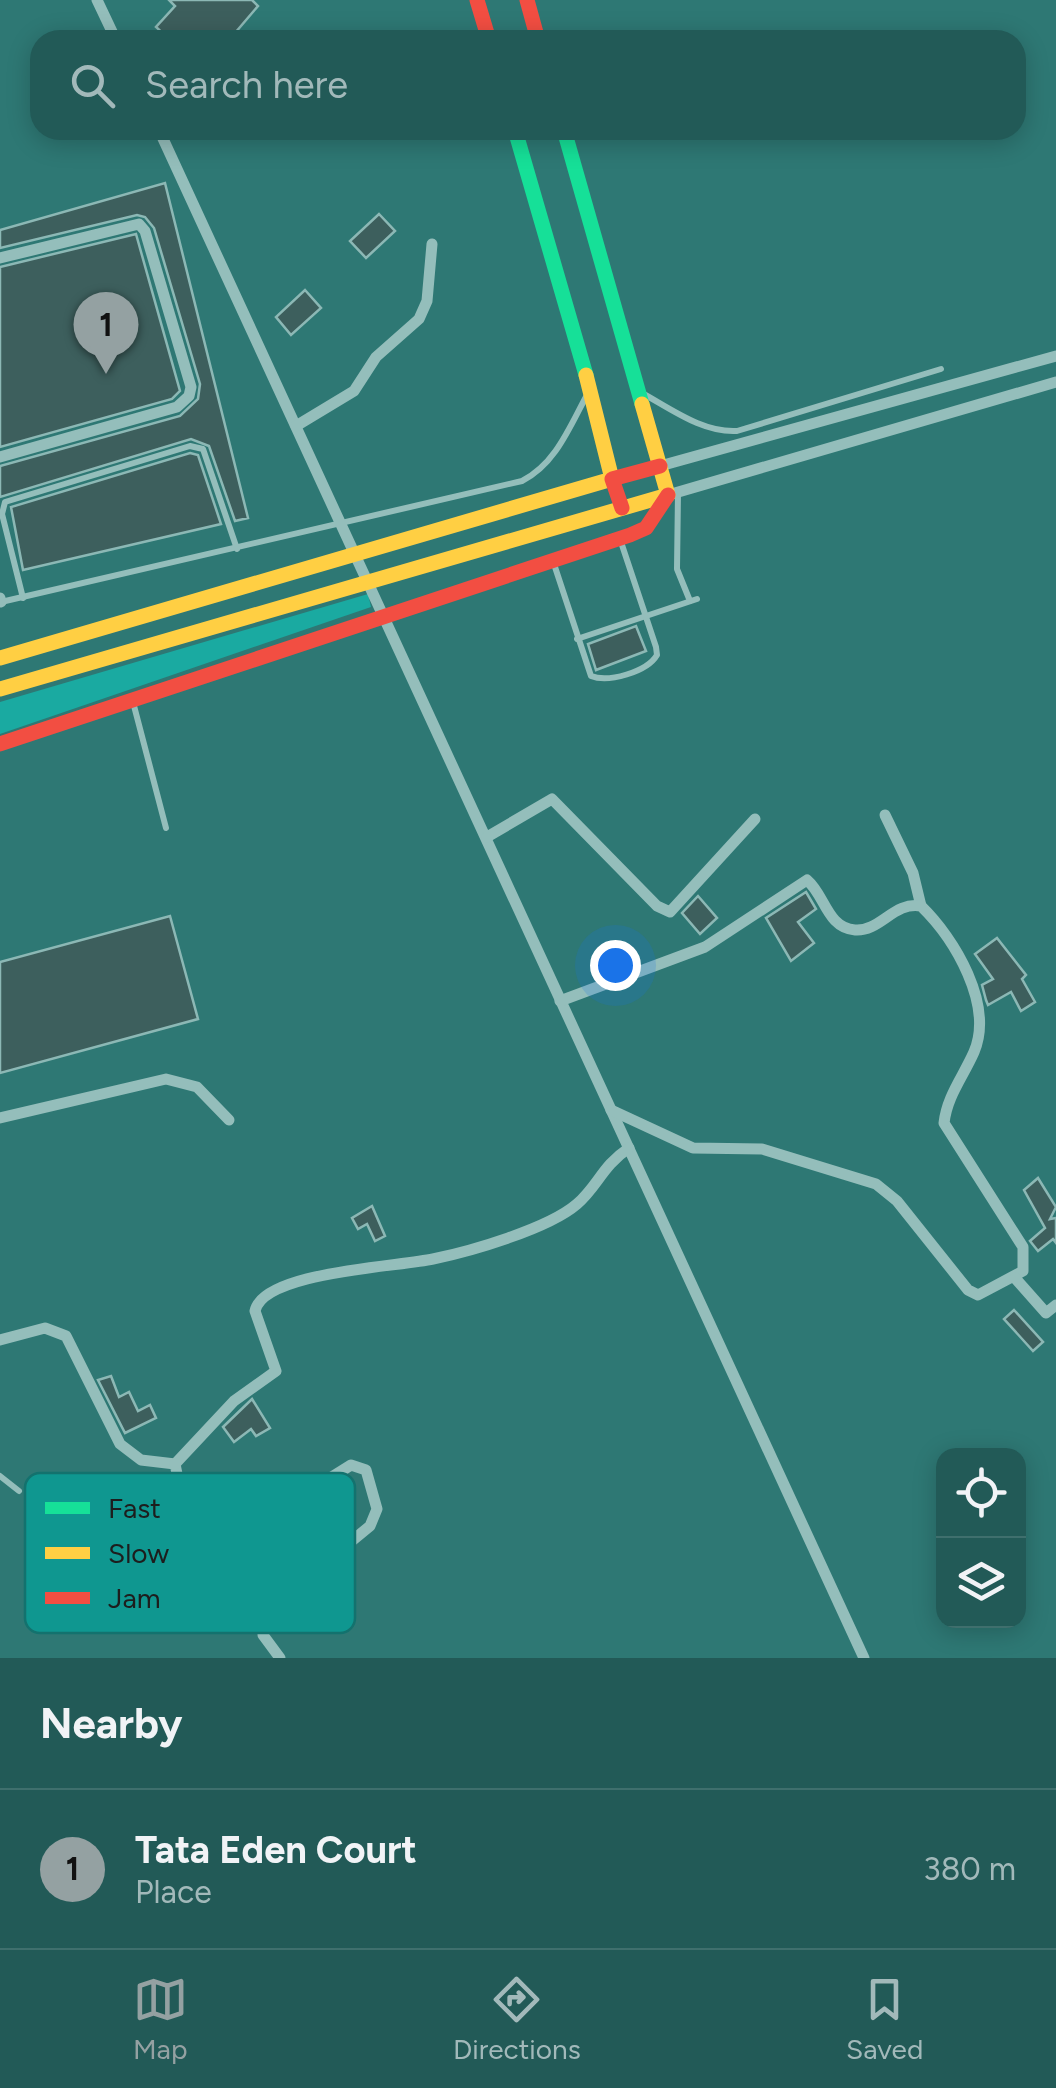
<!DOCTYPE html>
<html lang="en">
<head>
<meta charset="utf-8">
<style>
	body { margin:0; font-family:Figtree,sans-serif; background:#2e6361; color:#f1f3f6 }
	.controls { position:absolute; right:30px; bottom:30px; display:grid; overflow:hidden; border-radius:20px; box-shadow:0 5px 25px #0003 }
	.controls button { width:90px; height:90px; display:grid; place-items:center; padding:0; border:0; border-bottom:2px solid #3f6f6d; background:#225a57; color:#f1f3f6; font:50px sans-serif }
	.you { position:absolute; left:615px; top:965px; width:35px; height:35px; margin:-25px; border:8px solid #fff; border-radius:50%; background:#1a73e8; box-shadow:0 0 0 15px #1a73e833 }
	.badge { display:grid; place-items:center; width:65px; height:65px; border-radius:50%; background:#94a1a2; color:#111; font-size:32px; font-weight:700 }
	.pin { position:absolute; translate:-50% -82px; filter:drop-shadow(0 2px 5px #0008) }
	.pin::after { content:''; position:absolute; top:52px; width:35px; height:30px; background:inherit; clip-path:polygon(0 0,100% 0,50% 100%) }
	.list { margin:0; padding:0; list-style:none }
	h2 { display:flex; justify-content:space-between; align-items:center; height:130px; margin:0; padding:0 40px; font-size:42px }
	h2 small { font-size:32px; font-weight:400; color:#a2b9ba }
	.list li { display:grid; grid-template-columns:65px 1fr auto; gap:30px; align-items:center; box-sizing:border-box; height:160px; padding:0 40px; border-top:2px solid #3f6f6d }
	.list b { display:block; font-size:38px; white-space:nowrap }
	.list p { margin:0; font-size:32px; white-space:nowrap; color:#a2b9ba }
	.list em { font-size:32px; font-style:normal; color:#a2b9ba }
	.icon { flex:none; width:55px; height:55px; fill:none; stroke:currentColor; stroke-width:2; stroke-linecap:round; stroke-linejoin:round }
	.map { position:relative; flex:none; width:1056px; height:1658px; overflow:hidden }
	.search { position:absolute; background:#225a57; box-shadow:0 5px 25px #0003; left:30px; right:30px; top:30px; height:110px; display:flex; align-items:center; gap:25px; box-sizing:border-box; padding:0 35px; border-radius:30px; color:#a2b9ba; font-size:38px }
	.sheet { height:290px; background:#225a57 }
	nav { display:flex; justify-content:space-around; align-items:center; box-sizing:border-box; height:140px; border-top:2px solid #3f6f6d; background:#225a57; font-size:28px; color:#a2b9ba }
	nav a { display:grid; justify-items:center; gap:5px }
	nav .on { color:#94a1a2 }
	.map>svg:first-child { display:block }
</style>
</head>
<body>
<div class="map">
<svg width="1056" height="1658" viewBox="0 0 1056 1658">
	<rect width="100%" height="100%" fill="#2e7874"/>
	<path fill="#1aaaa1" d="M368,594L371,607L0,734V702Z"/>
	<g fill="#3d5f5d" stroke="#8cb8b5" stroke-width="2.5">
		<path d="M169,0H252L258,6L229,40H170L156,27L175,6Z"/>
		<path d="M165,183L248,518L235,521L209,446L191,439L0,497V466L180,416L198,399L200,384L154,228L145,217L137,215L0,248V230Z"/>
		<path d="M379,214L395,231L366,258L350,241Z"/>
		<path d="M136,234L180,391L172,399L0,447V267Z"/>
		<path d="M305,290L321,308L291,335L276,317Z"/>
		<path d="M190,453L198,455L221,524L23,570L11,507Z"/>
		<path d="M636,626L646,651L596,670L588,644Z"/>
		<path d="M806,892L816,909L798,922L814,943L791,961L766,918Z"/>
		<path d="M698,896L717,918L700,934L682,913Z"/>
		<path d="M170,916L198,1019L0,1073V962Z"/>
		<path d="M997,938L1026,975L1022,979L1035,1002L1021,1011L1011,992L988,1005L986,1000L982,985L993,979L975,954Z"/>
		<path d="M1038,1178L1056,1207L1050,1219L1056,1218V1243L1053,1239L1038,1251L1030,1241L1045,1228L1024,1190Z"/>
		<path d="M372,1206L385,1236L375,1241L367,1224L358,1229L352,1218Z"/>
		<path d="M1014,1310L1043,1342L1033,1351L1004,1319Z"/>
		<path d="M111,1376L119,1397L129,1392L138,1411L150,1405L156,1418L125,1433L98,1380Z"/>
		<path d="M252,1399L270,1428L256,1436L251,1429L234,1442L223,1427Z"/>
	</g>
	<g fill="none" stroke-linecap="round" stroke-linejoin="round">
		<g stroke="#94bebb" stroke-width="6">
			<path d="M640,392C670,408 702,433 737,431L941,369"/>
			<path d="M678,493L677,569L690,601"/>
			<path d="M553,561L591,676C608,683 647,672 657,655L656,647L620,539"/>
			<path d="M23,598L2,514L5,502L190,446L203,449L237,549"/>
			<path d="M1,602L522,481C556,464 570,426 588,393"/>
			<path d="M577,639L697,599"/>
			<path d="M133,702L166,828"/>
			<path d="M0,1476L19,1491"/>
		</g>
		<g stroke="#94bebb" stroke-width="11">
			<path d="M97,0L116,40"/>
			<path d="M159,130L864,1658"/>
			<path d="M0,258L139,224L145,231L191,387L189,396L177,407L0,457"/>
			<path d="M296,426L354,391L376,357L419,319L427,301L432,244"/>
			<path d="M660,466L1056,356"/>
			<path d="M668,495L1056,382"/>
			<path d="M0,598L1,602"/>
			<path d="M885,815L913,873L921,906"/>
			<path d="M487,837L552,799L657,906L670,912L755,819"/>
			<path d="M560,1001L705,947L807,880C825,895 827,928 855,930C880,932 894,901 921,906C955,939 994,1005 974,1052C963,1077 947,1096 944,1123L1023,1247V1271L978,1295L968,1290L897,1201L876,1184L762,1149L693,1148L611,1110"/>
			<path d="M0,1118L166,1079L197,1087L229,1120"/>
			<path d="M1015,1278L1046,1313L1056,1305"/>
			<path d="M0,1340L45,1328L66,1336L120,1444L141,1460L175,1464L184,1508C228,1513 234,1464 284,1503L292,1502L351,1465L366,1470L377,1509L370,1526L263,1614V1635L280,1658"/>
			<path d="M175,1464L234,1401L276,1371L255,1311C263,1272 395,1267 433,1259C471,1251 548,1229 577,1204C598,1186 602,1166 629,1148"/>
		</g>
		<g stroke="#16e098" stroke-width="15">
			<path d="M515,130L586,375"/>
			<path d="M564,130L642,404"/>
		</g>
		<g stroke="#ffcf43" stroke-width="15">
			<path d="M0,658L612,479L586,375"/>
			<path d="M0,689L668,495L642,404"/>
		</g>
		<g stroke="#f24e42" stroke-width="15">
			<path d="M477,0L489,40"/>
			<path d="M527,0L538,40"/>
			<path d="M622,508L612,479L660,466"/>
			<path d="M0,744L630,535L646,528L668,495"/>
		</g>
	</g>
	<rect x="25" y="1473" width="330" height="160" rx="15" fill="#0f9790" stroke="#13726e" stroke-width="2.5"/>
	<rect x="45" y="1502" width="45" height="12" fill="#16e098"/>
	<rect x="45" y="1547" width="45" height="12" fill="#ffcf43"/>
	<rect x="45" y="1592" width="45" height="12" fill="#f24e42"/>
	<g font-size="28" fill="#1d1d1d">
		<text x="108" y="1518">Fast</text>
		<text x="108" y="1563">Slow</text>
		<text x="108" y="1608">Jam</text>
	</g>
</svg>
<div class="controls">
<button><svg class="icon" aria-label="locate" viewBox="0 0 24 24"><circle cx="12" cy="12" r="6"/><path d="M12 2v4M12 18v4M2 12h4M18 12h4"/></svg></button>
<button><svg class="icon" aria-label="layers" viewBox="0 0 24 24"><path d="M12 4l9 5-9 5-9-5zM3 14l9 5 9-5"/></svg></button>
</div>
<div class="you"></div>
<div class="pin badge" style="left:106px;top:374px">1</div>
<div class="search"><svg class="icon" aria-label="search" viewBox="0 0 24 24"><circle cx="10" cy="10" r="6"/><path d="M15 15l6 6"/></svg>Search here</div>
</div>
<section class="sheet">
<h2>Nearby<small></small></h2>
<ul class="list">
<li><span class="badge">1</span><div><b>Tata Eden Court</b><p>Place</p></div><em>380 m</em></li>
</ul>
</section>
<nav>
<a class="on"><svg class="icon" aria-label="map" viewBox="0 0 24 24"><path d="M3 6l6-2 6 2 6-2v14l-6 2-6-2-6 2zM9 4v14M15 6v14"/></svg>Map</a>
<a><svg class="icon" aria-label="directions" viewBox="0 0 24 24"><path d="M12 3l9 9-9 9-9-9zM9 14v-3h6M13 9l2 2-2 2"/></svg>Directions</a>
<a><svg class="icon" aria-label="saved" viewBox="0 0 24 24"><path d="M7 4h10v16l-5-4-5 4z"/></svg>Saved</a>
</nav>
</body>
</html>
